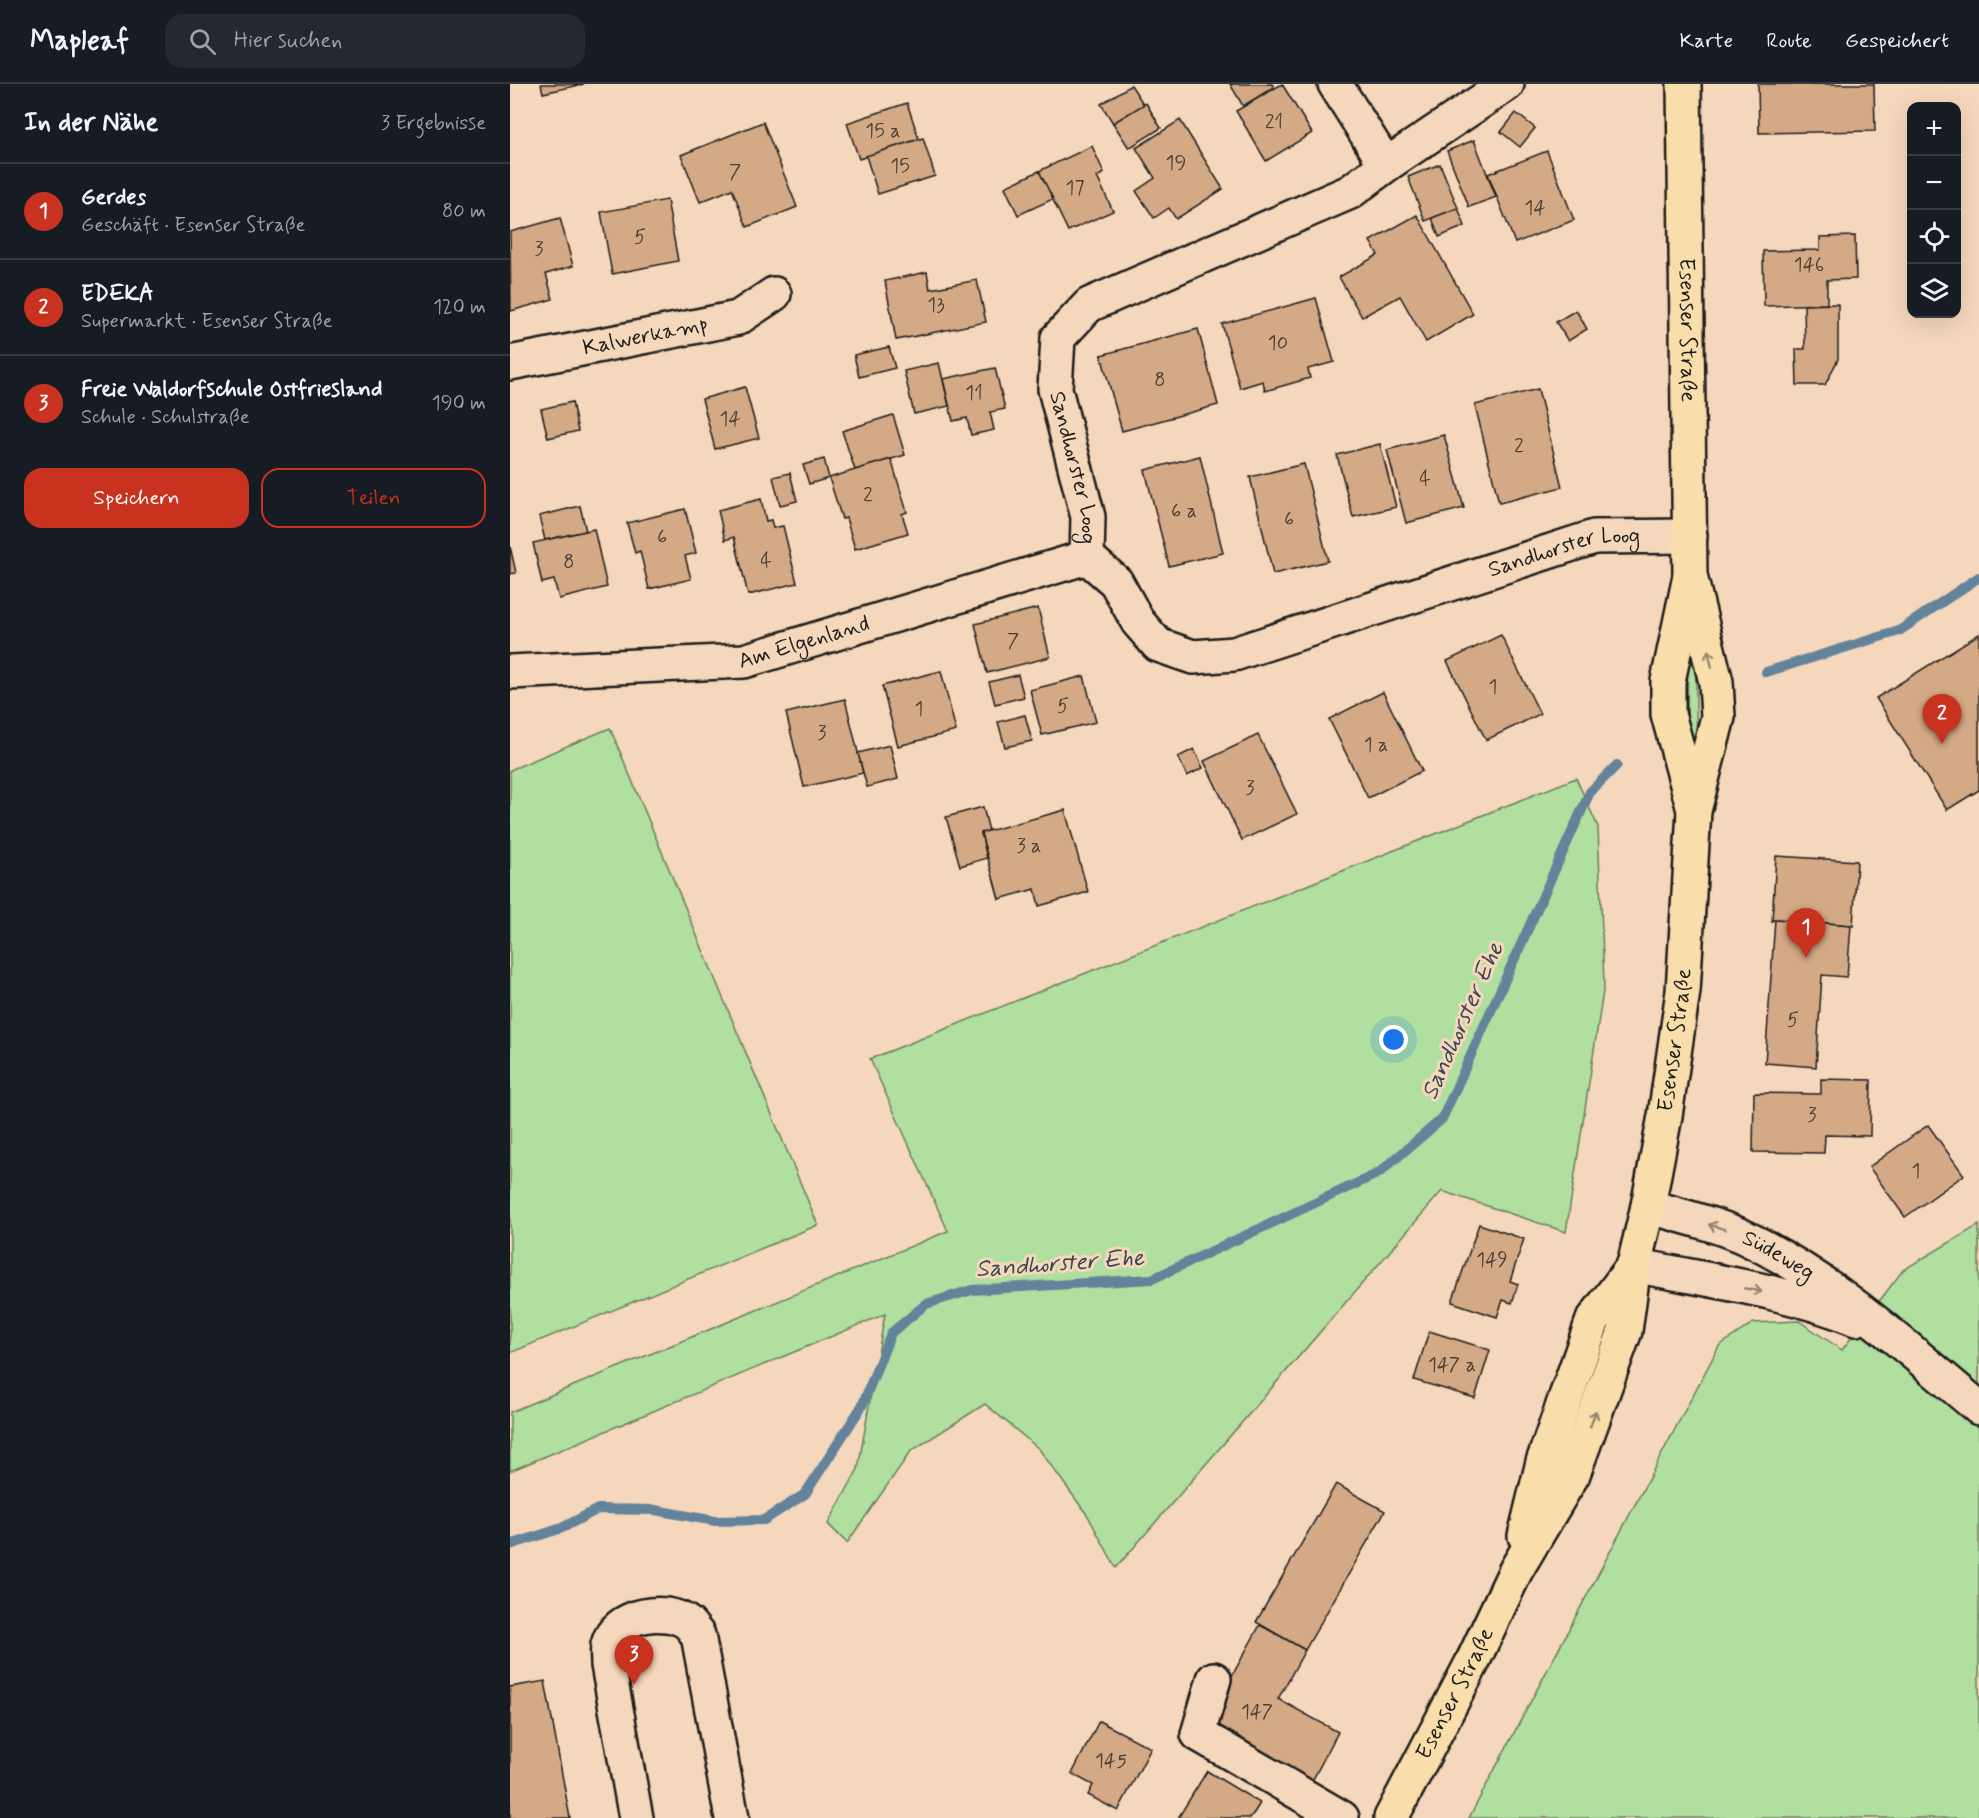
<!DOCTYPE html>
<html lang="de">
<head>
<meta charset="utf-8">
<style>
	body { margin:0; font-family:Mynerve,sans-serif; background:#242831; color:#f1f3f6 }
	.controls { position:absolute; right:18px; top:18px; display:grid; overflow:hidden; border-radius:12px; box-shadow:0 6px 24px #0002 }
	.controls button { width:54px; height:54px; display:grid; place-items:center; padding:0; border:0; border-bottom:2px solid #363941; background:#171b24; color:#f1f3f6; font:30px sans-serif }
	.you { position:absolute; left:884px; top:956px; width:21px; height:21px; margin:-15px; border:4px solid #fff; border-radius:50%; background:#1a73e8; box-shadow:0 0 0 9px #1a73e833 }
	.badge { display:grid; place-items:center; width:39px; height:39px; border-radius:50%; background:#c8321e; color:#fff; font-size:20px; font-weight:700 }
	.pin { position:absolute; translate:-50% -50px; filter:drop-shadow(0 2px 3px #0008) }
	.pin::after { content:''; position:absolute; top:32px; width:21px; height:18px; background:inherit; clip-path:polygon(0 0,100% 0,50% 100%) }
	.list { margin:0; padding:0; list-style:none }
	h2 { display:flex; justify-content:space-between; align-items:center; height:78px; margin:0; padding:0 24px; font-size:26px }
	h2 small { font-size:20px; font-weight:400; color:#9ea1a6 }
	.list li { display:grid; grid-template-columns:39px 1fr auto; gap:18px; align-items:center; box-sizing:border-box; height:96px; padding:0 24px; border-top:2px solid #363941 }
	.list b { display:block; font-size:22px; white-space:nowrap }
	.list p { margin:0; font-size:20px; white-space:nowrap; color:#9ea1a6 }
	.list em { font-size:20px; font-style:normal; color:#9ea1a6 }
	.actions { display:flex; gap:12px; padding:18px 24px }
	.actions a { flex:1; padding:14px 0; border:2px solid #c8321e; border-radius:18px; text-align:center; font-size:21px; color:#c8321e }
	.actions .main { background:#c8321e; color:#fff }
	.icon { flex:none; width:33px; height:33px; fill:none; stroke:currentColor; stroke-width:2; stroke-linecap:round; stroke-linejoin:round }
	.map { position:relative; flex:none; width:1469px; height:1734px; overflow:hidden }
	header { display:flex; align-items:center; gap:36px; box-sizing:border-box; height:84px; padding:0 30px; background:#171b24; border-bottom:2px solid #363941 }
	header strong { font-size:28px }
	nav { display:flex; gap:33px; margin-inline-start:auto; font-size:21px }
	.search { width:420px; height:54px; background:#242831; display:flex; align-items:center; gap:15px; box-sizing:border-box; padding:0 21px; border-radius:18px; color:#9ea1a6; font-size:22px }
	main { display:flex }
	aside { flex:1; background:#171b24 }
	.map>svg:first-child { display:block }
</style>
</head>
<body>
<header>
<strong>Mapleaf</strong>
<div class="search"><svg class="icon" aria-label="search" viewBox="0 0 24 24"><circle cx="10" cy="10" r="6"/><path d="M15 15l6 6"/></svg>Hier suchen</div>
<nav><a>Karte</a><a>Route</a><a>Gespeichert</a></nav>
</header>
<main>
<aside>
<h2>In der Nähe<small>3 Ergebnisse</small></h2>
<ul class="list">
<li><span class="badge">1</span><div><b>Gerdes</b><p>Geschäft · Esenser Straße</p></div><em>80 m</em></li>
<li><span class="badge">2</span><div><b>EDEKA</b><p>Supermarkt · Esenser Straße</p></div><em>120 m</em></li>
<li><span class="badge">3</span><div><b>Freie Waldorfschule Ostfriesland</b><p>Schule · Schulstraße</p></div><em>190 m</em></li>
</ul>
<div class="actions"><a class="main">Speichern</a><a>Teilen</a></div>
</aside>
<div class="map">
<svg width="1469" height="1734" viewBox="0 0 1469 1734">
	<rect width="100%" height="100%" fill="#f5d7bb"/>
	<filter id="ink" filterUnits="userSpaceOnUse"><feTurbulence type="fractalNoise" baseFrequency=".0167" numOctaves="2"/><feDisplacementMap in="SourceGraphic" scale="12" xChannelSelector="R" yChannelSelector="G"/><feConvolveMatrix kernelMatrix="1 2 1 2 8 2 1 2 1" color-interpolation-filters="sRGB"/></filter>
	<g filter="url(#ink)">
		<g fill="#b0df9f" stroke="#667e5e" stroke-width="1.5">
			<path d="M1178,539L1185,542L1187,689L1177,661Z"/>
			<path d="M100,644L308,1141L0,1269V686Z"/>
			<path d="M1066,694L1088,743L1094,901L1056,1148L932,1107L606,1484L578,1432L529,1365L475,1320L401,1367L337,1459L318,1440L348,1385L375,1230L0,1387V1328L438,1147L360,975Z"/>
			<path d="M1469,1141V1734H959L1209,1262L1243,1239L1289,1237L1332,1266L1393,1186Z"/>
		</g>
		<g fill="none" stroke-linecap="round" stroke-linejoin="round">
			<g stroke="#63839b" stroke-width="10">
				<path d="M1256,588L1389,547L1469,493"/>
				<path d="M0,1461L52,1444L88,1425L145,1426L205,1437L254,1436L295,1410L352,1322L381,1249L416,1220L462,1206L642,1195L869,1089L932,1035L1080,708L1107,681"/>
			</g>
		</g>
		<g fill="#d4a985" stroke="#1c1c1c" stroke-width="1.5">
			<path d="M31,0H74L33,9Z"/>
			<path d="M720,0H762L764,3L733,22Z"/>
			<path d="M772,0L802,49L756,77L726,27Z"/>
			<path d="M1248,0H1364L1365,47L1249,49Z"/>
			<path d="M621,1L634,21L603,39L591,20Z"/>
			<path d="M397,19L409,55L349,75L337,39Z"/>
			<path d="M636,19L651,44L619,64L603,39Z"/>
			<path d="M1006,29L1025,44L1010,63L991,48Z"/>
			<path d="M670,36L713,105L666,135L659,124L644,134L626,107L645,94L626,64Z"/>
			<path d="M253,38L287,123L237,143L222,105L190,118L171,71Z"/>
			<path d="M413,54L425,92L368,110L356,72Z"/>
			<path d="M964,56L986,113L959,123L937,67Z"/>
			<path d="M582,62L594,89L587,93L603,127L558,147L529,87Z"/>
			<path d="M1037,67L1064,136L1005,159L978,90Z"/>
			<path d="M930,80L948,124L915,137L898,93Z"/>
			<path d="M529,87L543,115L508,131L495,103Z"/>
			<path d="M157,116L168,177L102,190L91,128Z"/>
			<path d="M948,124L955,142L929,153L922,134Z"/>
			<path d="M907,131L963,230L916,258L890,212L852,233L829,193L868,171L860,157Z"/>
			<path d="M50,134L63,182L36,190L43,215L1,227L0,148Z"/>
			<path d="M1345,152L1346,195L1317,196V220L1254,222L1253,167L1310,166V153Z"/>
			<path d="M417,188L420,205L467,196L476,238L386,256L375,197Z"/>
			<path d="M806,214L824,278L798,285L800,294L755,307L753,297L730,304L712,240Z"/>
			<path d="M1328,220V275L1315,301H1287L1286,265H1295L1294,221Z"/>
			<path d="M1066,226L1077,245L1058,257L1046,238Z"/>
			<path d="M688,245L708,321L612,347L591,271Z"/>
			<path d="M379,263L385,284L349,293L344,271Z"/>
			<path d="M429,279L439,322L404,330L394,287Z"/>
			<path d="M485,284L495,325L480,328L484,346L461,351L457,334L443,337L433,295Z"/>
			<path d="M235,303L249,354L205,365L192,315Z"/>
			<path d="M1028,305L1052,403L989,419L965,321Z"/>
			<path d="M62,318L68,347L38,354L31,325Z"/>
			<path d="M383,331L395,371L345,386L332,347Z"/>
			<path d="M934,351L954,424L896,439L877,366Z"/>
			<path d="M870,360L886,423L843,433L827,371Z"/>
			<path d="M690,372L713,469L659,482L635,386Z"/>
			<path d="M314,375L319,394L299,400L293,381Z"/>
			<path d="M381,375L397,428L392,430L398,449L345,465L336,434L332,435L319,394Z"/>
			<path d="M794,380L818,477L763,490L740,393Z"/>
			<path d="M280,389L287,417L270,421L263,393Z"/>
			<path d="M251,415L256,437L261,436L263,444L273,442L287,499L238,511L224,453L215,456L208,426Z"/>
			<path d="M70,422L76,447L35,456L29,432Z"/>
			<path d="M175,425L186,469L175,472L181,495L139,505L130,467L125,469L117,439Z"/>
			<path d="M84,445L97,503L49,515L44,496L32,499L23,459Z"/>
			<path d="M0,462L6,489L0,490Z"/>
			<path d="M528,524L540,573L477,589L465,540Z"/>
			<path d="M1469,550V706L1437,726L1366,614Z"/>
			<path d="M991,551L1030,630L976,656L937,577Z"/>
			<path d="M431,587L446,647L388,662L372,602Z"/>
			<path d="M508,591L514,613L485,620L479,598Z"/>
			<path d="M574,592L586,638L532,651L520,606Z"/>
			<path d="M873,608L912,687L858,714L819,635Z"/>
			<path d="M335,615L353,689L294,703L276,629Z"/>
			<path d="M515,631L522,657L495,663L488,638Z"/>
			<path d="M748,651L787,730L732,756L694,677Z"/>
			<path d="M380,661L388,695L357,703L348,669Z"/>
			<path d="M684,665L693,684L677,692L668,673Z"/>
			<path d="M473,723L479,747L471,749L477,774L450,782L436,733Z"/>
			<path d="M555,726L578,808L529,822L525,805L489,815L471,749Z"/>
			<path d="M1266,772L1347,777L1343,842L1341,841L1265,835L1262,837Z"/>
			<path d="M1265,835L1341,841L1337,893L1312,891L1306,983L1255,979Z"/>
			<path d="M1311,995L1361,996L1360,1052L1315,1051L1314,1069L1243,1068L1244,1009L1311,1010Z"/>
			<path d="M1418,1041L1454,1091L1395,1133L1359,1083Z"/>
			<path d="M969,1140L1014,1155L1000,1197L1008,1200L1002,1219L993,1216L987,1233L942,1218Z"/>
			<path d="M919,1247L980,1266L965,1314L904,1296Z"/>
			<path d="M826,1400L875,1427L795,1566L746,1538Z"/>
			<path d="M750,1541L795,1566L768,1615L828,1648L801,1699L695,1641Z"/>
			<path d="M35,1597L60,1734H0V1603Z"/>
			<path d="M589,1637L641,1664L608,1727L578,1711L583,1701L562,1690Z"/>
			<path d="M697,1687L750,1719L741,1734H668Z"/>
		</g>
		<g fill="none" stroke-linecap="round" stroke-linejoin="round">
			<g stroke="#1c1c1c" stroke-width="38">
				<g id="minor">
					<path d="M825,0L876,81L997,0"/>
					<path id="s1" d="M876,81L840,108L579,221L548,254L545,305L578,433L577,473L606,498L628,538L648,561L683,573L724,570L1084,453L1180,452"/>
					<path id="s2" d="M0,279L228,234L264,210"/>
					<path id="s3" d="M0,588L234,577L577,473"/>
					<path id="s4" d="M1138,1122C1170,1132 1204,1139 1234,1153C1322,1195 1395,1262 1469,1324"/>
					<path d="M1124,1181C1196,1196 1279,1207 1346,1235"/>
					<path d="M704,1595L688,1650L832,1734"/>
					<path d="M126,1734L98,1581C98,1575 97,1567 98,1561C105,1530 157,1522 179,1540C182,1543 185,1548 188,1551L222,1734"/>
				</g>
			</g>
			<g stroke="#1c1c1c" stroke-width="38">
				<g id="major">
					<path id="s5" d="M1174,0L1180,492L1158,597V630L1184,726"/>
					<path d="M1015,1452L1033,1378L1083,1236L1121,1185"/>
					<path id="s6" d="M881,1734L961,1581L1006,1486L1063,1390L1115,1247L1124,1181L1138,1122L1155,1032L1173,907L1184,727L1208,633L1206,598L1180,492"/>
				</g>
			</g>
			<use href="#minor" stroke="#f5d7bb" stroke-width="33"/>
			<use href="#major" stroke="#f9deab" stroke-width="33"/>
		</g>
		<defs><path id="oneway-shaft" d="M-6 0H5M1.5-3L5.5 0L1.5 3" fill="none" stroke-width="1.6" stroke-linecap="round" stroke-linejoin="round" transform="scale(1.5)"/></defs>
		<g stroke="#96876b">
			<use href="#oneway-shaft" transform="translate(1200 575) rotate(-103)"/>
			<use href="#oneway-shaft" transform="translate(1083 1335) rotate(-70)"/>
		</g>
		<g stroke="#938373">
			<use href="#oneway-shaft" transform="translate(1207 1143) rotate(-163)"/>
			<use href="#oneway-shaft" transform="translate(1243 1206) rotate(11)"/>
		</g>
	</g>
	<g text-anchor="middle" dominant-baseline="central" stroke-width="6" stroke-linejoin="round" paint-order="stroke">
		<g font-size="20" fill="#4a3f36">
			<text x="764" y="38">21</text>
			<text x="373" y="47">15 a</text>
			<text x="666" y="79">19</text>
			<text x="390" y="82">15</text>
			<text x="225" y="88">7</text>
			<text x="565" y="104">17</text>
			<text x="1025" y="124">14</text>
			<text x="130" y="153">5</text>
			<text x="29" y="165">3</text>
			<text x="1299" y="181">146</text>
			<text x="426" y="221">13</text>
			<text x="768" y="259">10</text>
			<text x="650" y="296">8</text>
			<text x="464" y="309">11</text>
			<text x="220" y="335">14</text>
			<text x="1009" y="362">2</text>
			<text x="915" y="395">4</text>
			<text x="358" y="411">2</text>
			<text x="674" y="427">6 a</text>
			<text x="779" y="435">6</text>
			<text x="152" y="453">6</text>
			<text x="256" y="477">4</text>
			<text x="59" y="478">8</text>
			<text x="503" y="557">7</text>
			<text x="983" y="603">1</text>
			<text x="553" y="622">5</text>
			<text x="409" y="625">1</text>
			<text x="312" y="649">3</text>
			<text x="866" y="661">1 a</text>
			<text x="740" y="704">3</text>
			<text x="519" y="762">3 a</text>
			<text x="1283" y="936">5</text>
			<text x="1302" y="1031">3</text>
			<text x="1406" y="1087">1</text>
			<text x="982" y="1176">149</text>
			<text x="942" y="1281">147 a</text>
			<text x="747" y="1628">147</text>
			<text x="601" y="1677">145</text>
		</g>
		<g font-size="22" fill="#1c1c1c" stroke="#f5d7bb">
			<text stroke="none"><textPath href="#s5" startOffset="246">Esenser Straße</textPath></text>
			<text stroke="none"><textPath href="#s2" startOffset="138">Kalwerkamp</textPath></text>
			<text stroke="none"><textPath href="#s1" startOffset="507">Sandhorster Loog</textPath></text>
			<text stroke="none"><textPath href="#s1" startOffset="1137">Sandhorster Loog</textPath></text>
			<text stroke="none"><textPath href="#s3" startOffset="297">Am Elgenland</textPath></text>
			<text stroke="none"><textPath href="#s6" startOffset="837">Esenser Straße</textPath></text>
			<text stroke="none"><textPath href="#s4" startOffset="140">Südeweg</textPath></text>
			<text stroke="none"><textPath href="#s6" startOffset="140">Esenser Straße</textPath></text>
		</g>
		<g font-size="24" font-style="italic" fill="#3a4751" stroke="#f5d7bb">
			<text transform="translate(953 937) rotate(-66)">Sandhorster Ehe</text>
			<text transform="translate(550 1180) rotate(-4)">Sandhorster Ehe</text>
		</g>
	</g>
</svg>
<div class="controls">
<button>+</button>
<button>−</button>
<button><svg class="icon" aria-label="locate" viewBox="0 0 24 24"><circle cx="12" cy="12" r="6"/><path d="M12 2v4M12 18v4M2 12h4M18 12h4"/></svg></button>
<button><svg class="icon" aria-label="layers" viewBox="0 0 24 24"><path d="M12 4l9 5-9 5-9-5zM3 14l9 5 9-5"/></svg></button>
</div>
<div class="you"></div>
<div class="pin badge" style="left:1296px;top:874px">1</div>
<div class="pin badge" style="left:1432px;top:660px">2</div>
<div class="pin badge" style="left:124px;top:1601px">3</div>
</div>
</main>
</body>
</html>
